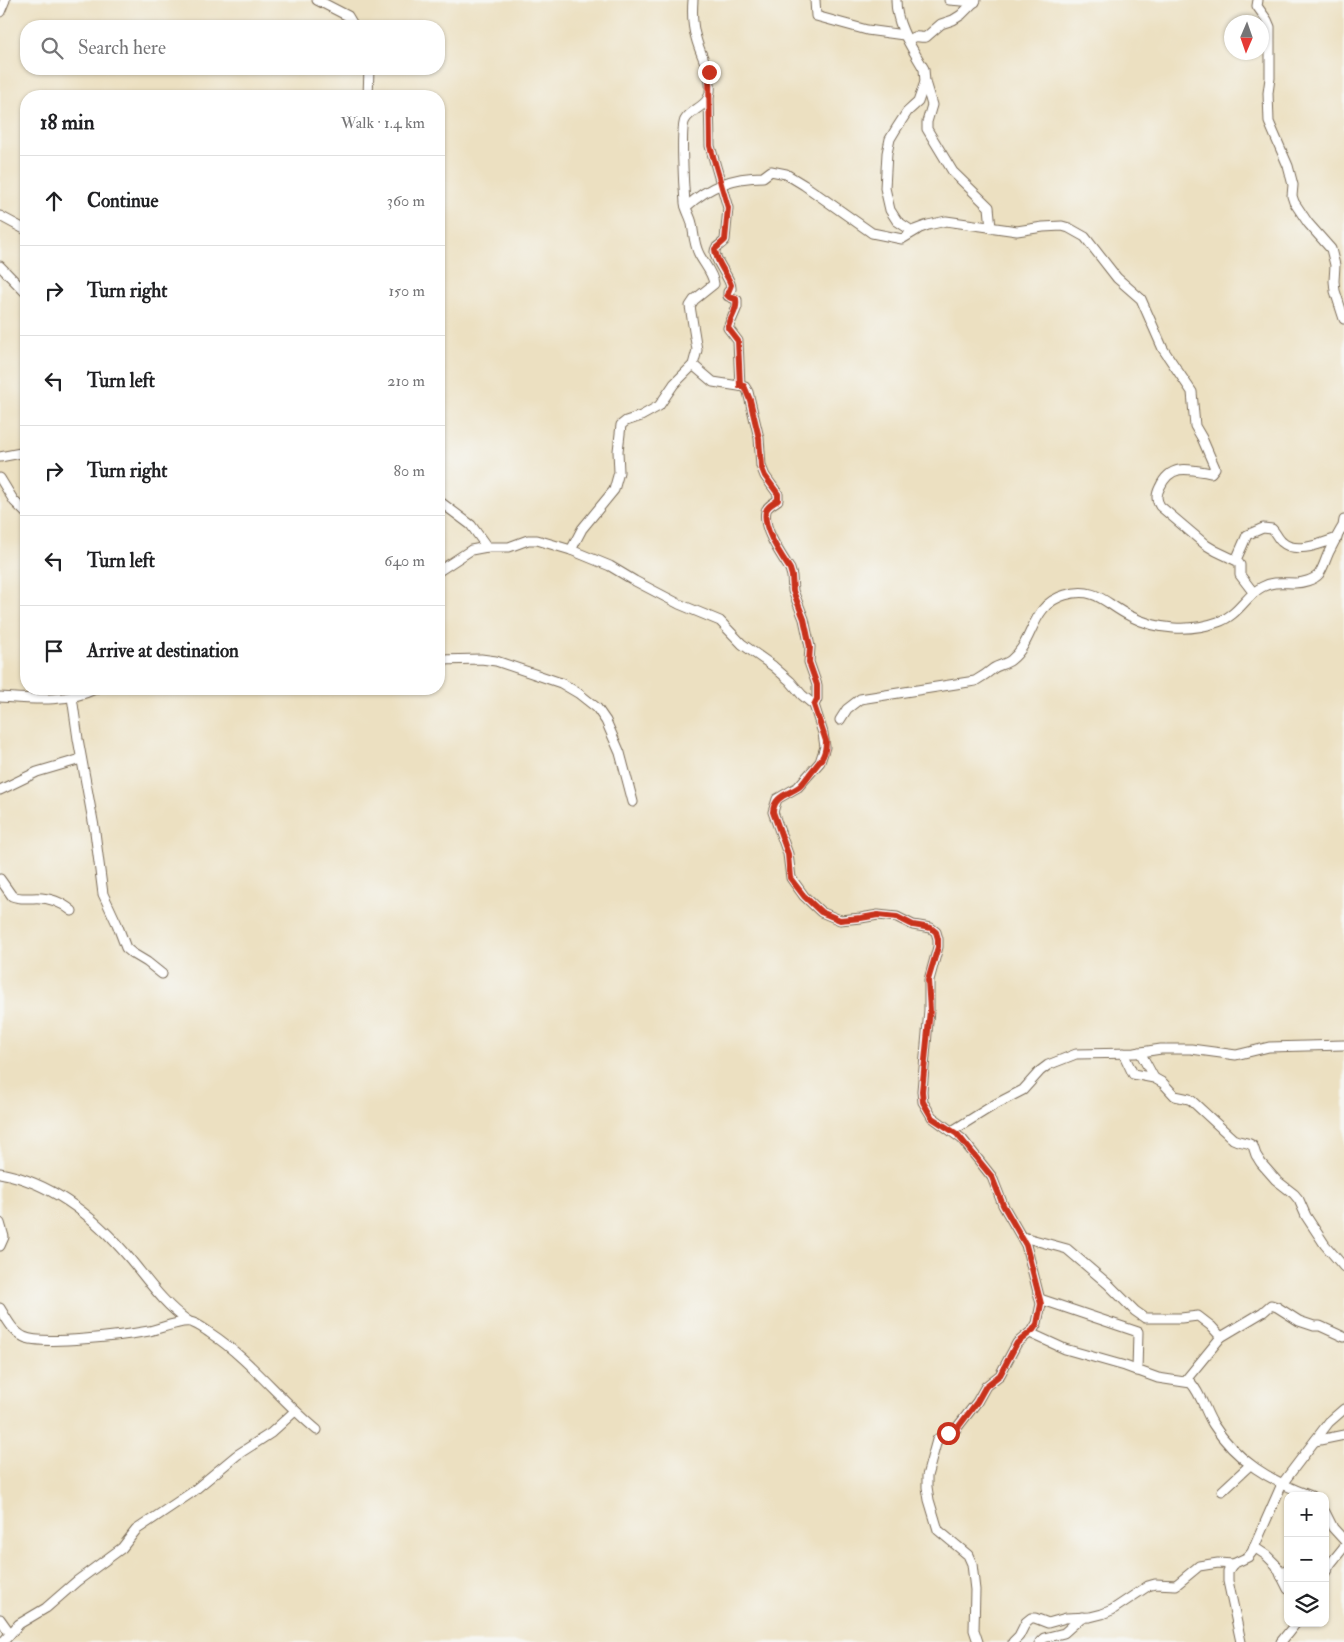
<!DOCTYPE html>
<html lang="en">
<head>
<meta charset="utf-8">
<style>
	body { margin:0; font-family:"IM FELL Double Pica",serif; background:#f6f6f6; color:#202124 }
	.controls { position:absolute; right:15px; bottom:15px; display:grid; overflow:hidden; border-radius:10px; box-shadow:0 1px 4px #0004 }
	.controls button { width:45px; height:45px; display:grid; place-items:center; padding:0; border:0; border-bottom:1px solid #e0e0e0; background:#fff; color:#202124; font:25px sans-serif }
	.compass { position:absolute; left:1224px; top:15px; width:45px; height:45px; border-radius:50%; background:#fff; box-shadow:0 1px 4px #0004; rotate:182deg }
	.stop { position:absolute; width:15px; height:15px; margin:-11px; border:4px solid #c8321e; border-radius:50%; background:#fff }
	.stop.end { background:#c8321e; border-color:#fff; box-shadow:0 1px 5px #0008 }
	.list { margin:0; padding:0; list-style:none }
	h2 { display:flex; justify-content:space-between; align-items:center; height:65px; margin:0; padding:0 20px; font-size:21px }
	h2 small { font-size:16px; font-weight:400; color:#757577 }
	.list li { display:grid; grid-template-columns:32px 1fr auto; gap:15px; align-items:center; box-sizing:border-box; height:90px; padding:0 20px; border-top:1px solid #e0e0e0 }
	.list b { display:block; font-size:19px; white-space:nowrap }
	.list em { font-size:16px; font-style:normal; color:#757577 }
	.icon { flex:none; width:28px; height:28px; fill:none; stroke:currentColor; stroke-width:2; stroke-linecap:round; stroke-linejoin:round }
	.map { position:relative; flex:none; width:1344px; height:1642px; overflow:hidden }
	.search { position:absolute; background:#fff; box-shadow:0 1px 4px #0004; left:20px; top:20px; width:425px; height:55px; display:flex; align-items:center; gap:12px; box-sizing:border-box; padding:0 18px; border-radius:20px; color:#757577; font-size:19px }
	.panel { position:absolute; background:#fff; box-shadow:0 1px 4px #0004; left:20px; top:90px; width:425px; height:605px; border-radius:20px }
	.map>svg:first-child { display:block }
</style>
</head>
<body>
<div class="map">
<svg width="1344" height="1642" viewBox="0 0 1344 1642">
	<rect width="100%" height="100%" fill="#f6f6f2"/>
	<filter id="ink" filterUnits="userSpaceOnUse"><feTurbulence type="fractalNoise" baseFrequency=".02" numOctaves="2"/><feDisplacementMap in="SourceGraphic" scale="10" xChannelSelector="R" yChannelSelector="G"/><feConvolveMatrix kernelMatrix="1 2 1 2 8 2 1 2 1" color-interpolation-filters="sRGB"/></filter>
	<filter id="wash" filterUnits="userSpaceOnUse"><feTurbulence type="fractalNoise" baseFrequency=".0096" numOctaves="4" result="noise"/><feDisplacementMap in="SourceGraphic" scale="20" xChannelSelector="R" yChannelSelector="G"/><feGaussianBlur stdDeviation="1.12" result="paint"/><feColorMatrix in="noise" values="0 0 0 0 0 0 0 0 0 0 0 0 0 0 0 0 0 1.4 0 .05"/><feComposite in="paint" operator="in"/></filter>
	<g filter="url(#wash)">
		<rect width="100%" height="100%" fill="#ece0c1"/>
	</g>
	<g filter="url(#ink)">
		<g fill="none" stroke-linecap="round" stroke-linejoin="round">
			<g stroke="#796a57" stroke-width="11">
				<g id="minor">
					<path d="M317,0L348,16L354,26"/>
					<path d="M815,0L816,16L867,30L904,35"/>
					<path d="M896,0C896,26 912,48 924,69L925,82L918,102L907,112L896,129L890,139L887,153L885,188L890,210L897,221L912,231L928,225L946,221L1017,231L1043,227L1062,226L1069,228L1085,237L1117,278L1141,299L1163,349L1192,392L1195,426L1202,438L1215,468L1211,473C1189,469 1171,463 1160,487C1156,495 1156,499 1160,506L1206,545L1216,551L1237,561L1240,565V575L1253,592"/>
					<path d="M949,0L975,2"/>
					<path d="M1258,0L1257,6L1267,20L1270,27V78L1268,93L1269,122L1288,166L1293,185L1292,196L1294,202L1308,223L1331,249L1335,265L1334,281L1335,291L1344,319"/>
					<path d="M0,12L5,0"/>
					<path d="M909,41C913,34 919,38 926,37L941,24L953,20L961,15L976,0"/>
					<path d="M925,82L932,105L927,122V129L953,172L989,207L991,228"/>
					<path d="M368,96L369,69"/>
					<path d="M709,96L710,146L728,208L725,240C723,243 718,246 716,248C710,257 732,278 731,289L728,292V296L737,300V307L728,328L738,341L740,386"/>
					<path d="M686,207C709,186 733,177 763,177L771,171L786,174L804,185L872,233L902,239L917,230"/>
					<path d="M0,216L26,230"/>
					<path d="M0,266L26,293"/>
					<path d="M693,365L713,382L745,387L748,392L759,438L761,466L765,476L778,494V500C774,503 767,506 766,511C762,528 781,555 790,569L792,576L793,591L804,619L810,647L809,662L817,685V699L814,705"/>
					<path d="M0,457L26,452"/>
					<path d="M0,478L14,501L26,513"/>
					<path d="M439,501L471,525L487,547"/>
					<path d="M571,550L582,529L614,490L619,472L618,451L621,425L626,421L641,416L659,406L674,384L693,365L697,350L690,306L694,300L714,284C713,273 704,264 699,254C694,244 694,235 692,224C691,217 686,211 685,203C684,190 680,128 685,120C691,109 709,106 710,92C712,70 701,58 696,38C692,25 692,13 693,0"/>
					<path d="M1236,560L1247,535L1263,528L1272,529C1276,533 1278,539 1282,542C1296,555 1322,543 1337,538"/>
					<path d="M439,571L471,550L487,547H509L528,540H537L571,550L610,566L635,581L679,604L720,621L742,644L773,666L790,681L802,695L814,705L823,733L825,747L820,762L798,787L777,799L773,812L788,854L791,878L804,896L821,912L840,920L861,918L878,915L897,917L913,925L931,928L936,932L938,939V947L929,980V1010L922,1091L923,1102L932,1117L962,1139L992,1177L1003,1205L1026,1245L1041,1304L1037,1323L1033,1330L1017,1343L1000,1375L986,1386L977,1402L956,1429L941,1436L937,1440L927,1476V1487L929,1500L938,1530L968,1555L972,1564L975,1590L974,1630L978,1642"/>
					<path d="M439,660L481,659L496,661L561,683L578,693L597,708L606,721L620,753L633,802"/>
					<path d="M0,697C31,699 67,703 95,689"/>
					<path d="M72,697L78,739L95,832L103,894L117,924L126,948L132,953L147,962L162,974"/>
					<path d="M840,720L847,709L860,699L975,681C982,677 988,673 994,668C999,665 1006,664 1011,660C1035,641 1030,605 1065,595C1097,586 1105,604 1130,616C1157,630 1190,632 1218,622C1239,615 1245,596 1262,587C1273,581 1283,583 1295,583C1302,583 1314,580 1319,574C1324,567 1326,557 1330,550C1334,542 1338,534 1343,526L1344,520"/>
					<path d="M0,790L37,772L81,759"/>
					<path d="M0,879L12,896C19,899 25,898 33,898C48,897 60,901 72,911"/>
					<path d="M1140,1052L1154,1078"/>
					<path d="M1123,1053L1133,1074L1154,1078L1163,1083L1175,1096L1189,1099L1192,1101L1233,1139C1240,1143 1247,1141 1253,1146L1256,1155L1261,1163L1276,1180L1294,1194L1299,1200L1306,1216L1325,1245L1344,1267"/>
					<path d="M952,1131L994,1105L1023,1090L1040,1071L1048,1065L1076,1054L1135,1053L1161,1049H1191L1236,1055L1269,1047L1344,1045"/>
					<path d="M0,1173C54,1183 97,1219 131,1260C149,1282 165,1305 188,1321"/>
					<path d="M0,1223L4,1237L0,1246"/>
					<path d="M1023,1237L1067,1249L1108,1284L1135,1311L1145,1318H1181L1198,1316L1211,1326L1221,1337"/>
					<path d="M1040,1299L1138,1332L1137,1371"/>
					<path d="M0,1308C6,1318 12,1331 24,1337C42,1346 127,1335 149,1331C159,1329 181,1320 190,1322C197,1323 204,1329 210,1333C250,1359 280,1400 317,1430"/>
					<path d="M1030,1333L1065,1349L1125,1366L1158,1378L1191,1383C1201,1394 1205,1411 1213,1424C1236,1461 1271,1481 1311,1496"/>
					<path d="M1185,1381L1221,1337L1263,1312L1271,1305L1277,1307L1299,1321L1314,1326H1320L1344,1337"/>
					<path d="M1315,1441L1344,1435"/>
					<path d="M1222,1491L1250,1465"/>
					<path d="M1325,1512L1333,1528L1344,1540"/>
					<path d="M1254,1547L1266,1555L1276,1565L1288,1589"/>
					<path d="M1325,1573L1331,1563L1344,1547"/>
					<path d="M1281,1576L1288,1568"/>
					<path d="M0,1619L10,1633"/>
					<path d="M3,1642L19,1624L46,1608L77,1581L122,1548L136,1530L191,1493L237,1455L271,1433L295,1411"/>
					<path d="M1013,1642L1019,1636L1026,1622L1031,1618H1035L1048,1623L1066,1618L1090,1617L1102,1614L1112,1610L1148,1586L1155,1584L1176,1585L1199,1566L1218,1563L1233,1564"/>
					<path d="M1040,1642L1044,1638L1064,1633L1082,1617"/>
					<path d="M1241,1642L1228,1581V1571L1233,1564L1248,1557L1252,1552L1282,1484L1329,1422L1344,1409"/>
					<path d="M1281,1642L1296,1623"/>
				</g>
			</g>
			<use href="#minor" stroke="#fff" stroke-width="9"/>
		</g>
	</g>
	<g fill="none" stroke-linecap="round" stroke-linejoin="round" filter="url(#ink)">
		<path stroke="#c8321e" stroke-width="6" d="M709,72L710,146L728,208L725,240L715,249C716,263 727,273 731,285L727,295L729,297L736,299C738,311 730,317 728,328L738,341L740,386H744L750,400L759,438L761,466L765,476L778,494V500C774,503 767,506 766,511C762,528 781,555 790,569L792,576L793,591L804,619L810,647L809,662L817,685V699L814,705L826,741C826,759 818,762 809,775C806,779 803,784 799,787C787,795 774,796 773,812L788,854L790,878L804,896L821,912L840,920L861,918L878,915L897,917L913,925L931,928L936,932L938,939V947L928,980L930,1010L922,1091L923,1102L932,1118L957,1134L992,1177L1003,1205L1026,1245L1041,1304L1037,1324L1033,1330L1017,1343L1000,1375L986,1386L977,1402L956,1430L948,1433"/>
	</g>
</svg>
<div class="controls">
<button>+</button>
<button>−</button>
<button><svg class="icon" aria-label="layers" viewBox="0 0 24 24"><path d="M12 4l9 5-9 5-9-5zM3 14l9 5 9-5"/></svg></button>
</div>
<svg class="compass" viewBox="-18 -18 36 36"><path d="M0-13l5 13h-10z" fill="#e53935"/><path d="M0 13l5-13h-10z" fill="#757577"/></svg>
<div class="stop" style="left:948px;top:1433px"></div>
<div class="stop end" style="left:709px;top:72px"></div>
<div class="search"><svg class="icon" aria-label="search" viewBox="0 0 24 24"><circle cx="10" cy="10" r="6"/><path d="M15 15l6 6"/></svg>Search here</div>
<section class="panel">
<h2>18 min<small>Walk · 1.4 km</small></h2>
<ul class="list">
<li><svg class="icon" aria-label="ahead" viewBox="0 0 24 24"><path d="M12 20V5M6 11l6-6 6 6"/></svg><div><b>Continue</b></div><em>360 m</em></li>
<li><svg class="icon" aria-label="right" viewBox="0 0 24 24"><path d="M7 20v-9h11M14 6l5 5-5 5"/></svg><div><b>Turn right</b></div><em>150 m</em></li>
<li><svg class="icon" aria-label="left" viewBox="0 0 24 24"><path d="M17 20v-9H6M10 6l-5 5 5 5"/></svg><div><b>Turn left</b></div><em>210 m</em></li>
<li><svg class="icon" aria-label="right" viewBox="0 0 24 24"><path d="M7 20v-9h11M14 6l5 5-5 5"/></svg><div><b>Turn right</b></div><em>80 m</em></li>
<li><svg class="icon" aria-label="left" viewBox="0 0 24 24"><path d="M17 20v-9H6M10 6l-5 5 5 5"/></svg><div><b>Turn left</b></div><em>640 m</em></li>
<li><svg class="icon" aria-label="arrive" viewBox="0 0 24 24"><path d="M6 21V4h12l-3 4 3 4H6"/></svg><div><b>Arrive at destination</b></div></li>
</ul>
</section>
</div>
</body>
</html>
